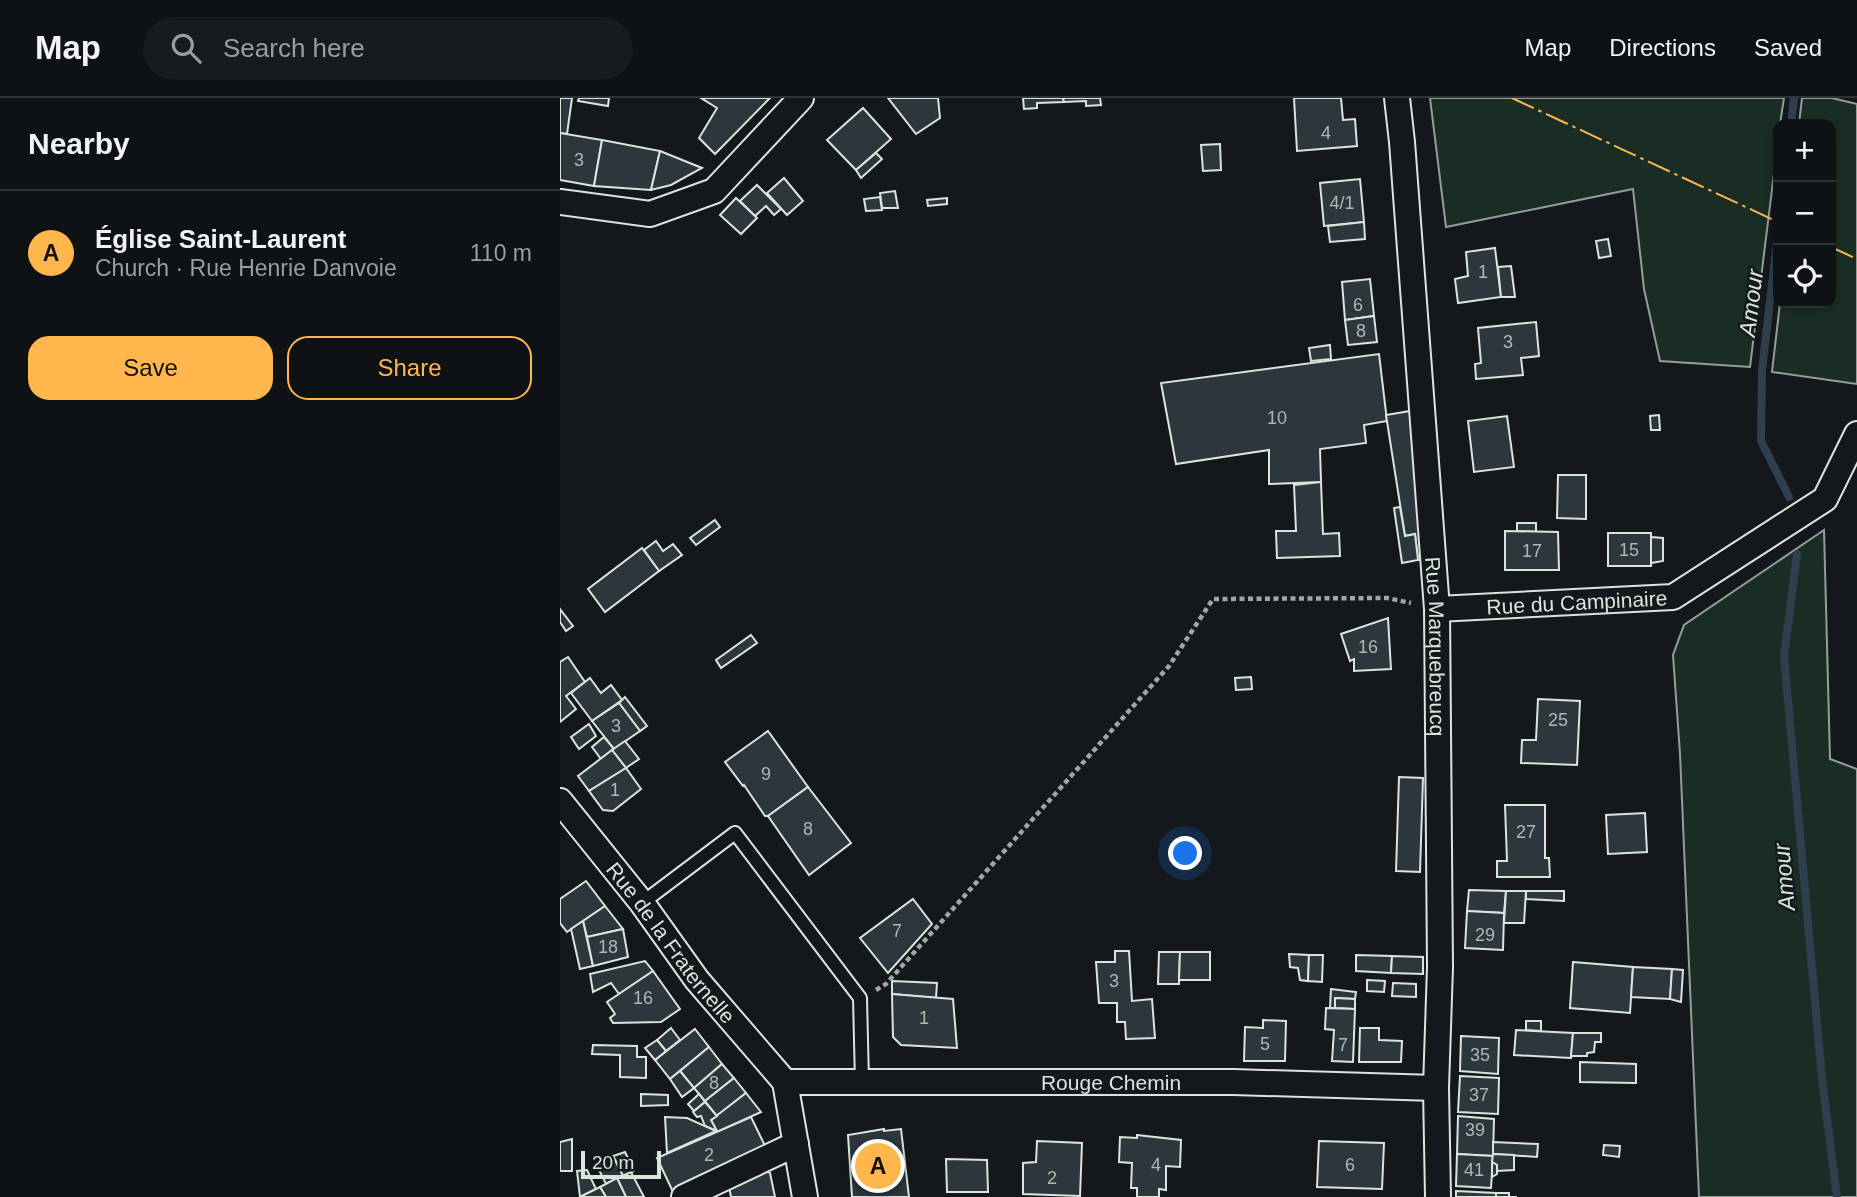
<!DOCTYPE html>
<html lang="en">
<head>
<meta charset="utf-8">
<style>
	body { margin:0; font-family:Arial,sans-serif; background:#181b1e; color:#f1f3f6 }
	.controls { position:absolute; right:21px; top:21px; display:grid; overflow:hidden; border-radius:14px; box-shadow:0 4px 10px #0003 }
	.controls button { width:63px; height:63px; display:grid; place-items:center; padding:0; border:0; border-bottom:2px solid #2f3234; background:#0f1215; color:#f1f3f6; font:35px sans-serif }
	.scale { position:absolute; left:21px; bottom:18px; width:80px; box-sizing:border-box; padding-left:7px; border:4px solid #d8e6dc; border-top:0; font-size:19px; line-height:24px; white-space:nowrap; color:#d8e6dc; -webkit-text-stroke:5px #14181c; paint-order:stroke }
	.you { position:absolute; left:626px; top:756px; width:24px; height:24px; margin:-18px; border:5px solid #fff; border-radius:50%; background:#1a73e8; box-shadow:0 0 0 10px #1a73e833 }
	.badge { display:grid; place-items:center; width:46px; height:46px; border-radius:50%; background:#ffb74d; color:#111; font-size:23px; font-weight:700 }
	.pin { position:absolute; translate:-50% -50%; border:4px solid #fff; box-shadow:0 2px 7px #0006 }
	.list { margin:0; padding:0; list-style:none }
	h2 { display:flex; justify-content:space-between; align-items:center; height:91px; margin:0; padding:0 28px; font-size:30px }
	h2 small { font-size:23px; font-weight:400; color:#9b9ea0 }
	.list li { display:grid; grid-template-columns:46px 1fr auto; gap:21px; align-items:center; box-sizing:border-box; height:126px; padding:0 28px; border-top:2px solid #2f3234 }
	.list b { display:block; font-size:26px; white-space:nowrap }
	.list p { margin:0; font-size:23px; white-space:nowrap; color:#9b9ea0 }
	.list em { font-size:23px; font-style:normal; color:#9b9ea0 }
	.actions { display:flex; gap:14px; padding:21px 28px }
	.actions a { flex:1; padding:16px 0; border:2px solid #ffb74d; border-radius:21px; text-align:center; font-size:24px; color:#ffb74d }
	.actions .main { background:#ffb74d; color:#111 }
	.icon { flex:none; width:38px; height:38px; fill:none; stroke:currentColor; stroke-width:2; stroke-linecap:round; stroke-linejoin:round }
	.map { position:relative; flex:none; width:1297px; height:1099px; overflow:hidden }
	header { display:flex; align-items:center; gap:42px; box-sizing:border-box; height:98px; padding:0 35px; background:#0f1215; border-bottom:2px solid #2f3234 }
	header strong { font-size:33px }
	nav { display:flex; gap:38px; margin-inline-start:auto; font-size:24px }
	.search { width:490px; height:63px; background:#181b1e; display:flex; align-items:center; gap:18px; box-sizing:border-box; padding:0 24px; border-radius:38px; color:#9b9ea0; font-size:26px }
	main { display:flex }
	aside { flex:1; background:#0f1215 }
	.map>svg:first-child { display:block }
</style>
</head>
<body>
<header>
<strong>Map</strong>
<div class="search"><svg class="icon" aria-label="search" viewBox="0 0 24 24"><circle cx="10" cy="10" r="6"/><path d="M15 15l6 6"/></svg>Search here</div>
<nav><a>Map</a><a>Directions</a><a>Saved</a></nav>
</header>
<main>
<aside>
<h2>Nearby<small></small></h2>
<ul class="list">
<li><span class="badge">A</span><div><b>Église Saint-Laurent</b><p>Church · Rue Henrie Danvoie</p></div><em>110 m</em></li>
</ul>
<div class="actions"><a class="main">Save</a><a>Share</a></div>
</aside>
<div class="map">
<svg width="1297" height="1099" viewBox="0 0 1297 1099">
	<rect width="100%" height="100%" fill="#14181c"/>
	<g fill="#1a2d24" stroke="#939e99" stroke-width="2">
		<path d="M870,0H1224L1220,26H1218V43L1190,269L1100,263L1084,191L1073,91L886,129Z"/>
		<path d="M1242,0H1272L1297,6V286L1212,274L1220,205H1271V26H1239Z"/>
		<path d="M1264,432L1270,661L1297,671V1099H1139L1120,656L1113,557L1124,527Z"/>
	</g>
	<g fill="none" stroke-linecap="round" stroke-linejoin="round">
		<g stroke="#2f3f4d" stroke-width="8">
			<path d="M1231,26L1234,0"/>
			<path d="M1218,135L1202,272L1201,343L1229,399"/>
			<path d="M1237,456L1224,558L1262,981L1277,1099"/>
		</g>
	</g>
	<g fill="#2c363c" stroke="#d8e6dc" stroke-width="2">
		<path d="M0,0H12L7,36L0,35Z"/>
		<path d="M19,0H49L48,8L18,3Z"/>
		<path d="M141,0H210L155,56L139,40L157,10Z"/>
		<path d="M328,0H378L380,20L356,36Z"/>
		<path d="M463,0H503L504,4L477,5V10L464,11Z"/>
		<path d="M503,0H540L541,7L526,8V3L504,4Z"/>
		<path d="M734,0H781L783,22L795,21L797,48L737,53Z"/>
		<path d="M303,10L331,41L296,72L267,42Z"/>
		<path d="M0,35L42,42L34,88L0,82Z"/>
		<path d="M42,42L100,53L91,92L34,88Z"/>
		<path d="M660,46L661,72L643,73L641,47Z"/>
		<path d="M100,53L142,70L111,87L91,92Z"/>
		<path d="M316,55L322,61L301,80L296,72Z"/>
		<path d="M224,80L243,103L227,117L207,95Z"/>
		<path d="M800,81L804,124L764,128L760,85Z"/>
		<path d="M197,87L221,111L214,117L206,108L195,118L180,103Z"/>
		<path d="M335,93L338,110H322L320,95Z"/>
		<path d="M320,99L322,112L306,113L304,101Z"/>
		<path d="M176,100L197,120L181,136L160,117Z"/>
		<path d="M387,100V106L368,108L367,102Z"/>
		<path d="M804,124L805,141L770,144L768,128Z"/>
		<path d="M1048,141L1051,158L1039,160L1036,143Z"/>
		<path d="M935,150L941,199L898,205L895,181L908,178L906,154Z"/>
		<path d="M951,168L955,199H941L938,169Z"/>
		<path d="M810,181L814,218L785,222L782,184Z"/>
		<path d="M814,218L817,244L788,247L785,222Z"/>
		<path d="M976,224L979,258L961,260L963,277L916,281L915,266L921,265L918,230Z"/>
		<path d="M770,247L771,261L751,263L749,250Z"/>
		<path d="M819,256L827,323L804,327L806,345L760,351L761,384L709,386V352L616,366L601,285Z"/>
		<path d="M850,313L868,461L858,462L855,436L845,438L826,317Z"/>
		<path d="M1099,317L1100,332H1091L1090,318Z"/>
		<path d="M947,318L954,369L914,374L908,323Z"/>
		<path d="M998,377H1026V421L997,420Z"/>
		<path d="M761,384L763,436L779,435L780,458L717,460L716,433H736L734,387Z"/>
		<path d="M840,409L845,438L855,436L858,462L842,465L834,410Z"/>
		<path d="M155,422L160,429L136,447L130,440Z"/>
		<path d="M957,425H976V434L957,433Z"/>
		<path d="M945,433L998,434L999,472H945Z"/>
		<rect x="1048" y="435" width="43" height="33"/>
		<path d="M1091,439L1103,440V463L1091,465Z"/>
		<path d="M96,443L103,453L113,446L122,457L99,473L84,452Z"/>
		<path d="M82,450L99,473L45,514L28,491Z"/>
		<path d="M0,511L13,528L6,533L0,524Z"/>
		<path d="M828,520L831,571L794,573V561L790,563L781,536Z"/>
		<path d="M191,537L197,545L161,570L156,562Z"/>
		<path d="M8,559L25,584L6,598L16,611L0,624V564Z"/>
		<path d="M691,579L692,591L676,592L675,580Z"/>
		<path d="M30,580L41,595L51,587L62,602L32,623L11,595Z"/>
		<path d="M65,599L87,628L80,633L59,605Z"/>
		<path d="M978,601L1020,603L1017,667L961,665L962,642H976Z"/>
		<path d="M59,605L80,633L54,651L32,623Z"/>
		<path d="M29,626L36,638L19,651L11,639Z"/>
		<path d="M208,633L248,689L208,718H205L184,687L183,688L165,664Z"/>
		<path d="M44,639L54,651L41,661L32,649Z"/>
		<path d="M65,643L79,661L66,670L52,652Z"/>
		<path d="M52,652L66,670L29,693L18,678Z"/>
		<path d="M66,670L81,691L53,713L43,712L29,693Z"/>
		<path d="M839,679L863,680L860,774L836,773Z"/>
		<path d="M248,689L291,745L249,777L208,718Z"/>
		<path d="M945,707H985V760H989L990,779H937V763H947Z"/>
		<path d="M1085,715L1087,754L1048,756L1046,717Z"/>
		<path d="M26,783L45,808L7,834L0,825V801Z"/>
		<path d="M909,792L946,793L944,815L907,813Z"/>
		<path d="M946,793H966L964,825H944Z"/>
		<path d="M966,793H1004V803L966,801Z"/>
		<path d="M353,801L372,826L328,875L300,840Z"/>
		<path d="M45,808L63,831L27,839L23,823Z"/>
		<path d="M907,813L944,815L943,852L905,850Z"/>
		<path d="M23,823L33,868L20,871L11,831Z"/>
		<path d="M63,831L68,859L33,868L27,839Z"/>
		<path d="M555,853H569L572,903L592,901L595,940L566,941L565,924H557V905H539L536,864H555Z"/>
		<path d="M599,854H620L619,886H598Z"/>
		<path d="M620,854H650V882H619Z"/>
		<path d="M729,856L749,857L748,883L740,882L738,870L730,869Z"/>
		<path d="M749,857H763L762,884L748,883Z"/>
		<path d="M796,857L832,858L831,875L796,873Z"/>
		<path d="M832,858L863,859V876L831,875Z"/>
		<path d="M85,863L93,873L59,896L51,885L33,894L30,876Z"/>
		<path d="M1013,864L1073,869L1070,915L1010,910Z"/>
		<path d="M1073,869L1112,871L1110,901L1071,899Z"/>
		<path d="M1112,871L1123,872L1121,904L1110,901Z"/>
		<path d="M93,873L120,911L101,924L53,925L50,920L55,916L47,904Z"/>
		<path d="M807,882L825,883L824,894L807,893Z"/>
		<path d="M332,883L377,885L376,900L332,896Z"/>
		<path d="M833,885L856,886V899L832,898Z"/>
		<path d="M771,891L796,894L795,901L775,900V910H770Z"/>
		<path d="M332,896L393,901L397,950L341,947L333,939Z"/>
		<path d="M775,900L795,901V911L775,910Z"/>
		<path d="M766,910L795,911L793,964L772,963L774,932L765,931Z"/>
		<path d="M703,922L726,923L725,963H684L685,929L703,930Z"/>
		<path d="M966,923H981V933L966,932Z"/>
		<path d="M111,930L120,942L106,953L97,942Z"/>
		<path d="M800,930H819V942L842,943L841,964H799Z"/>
		<path d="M135,931L149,949L110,981L95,962Z"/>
		<path d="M956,932L1013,935L1011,960L954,957Z"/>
		<path d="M1013,935H1041V944H1035L1034,954L1027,955V958H1011Z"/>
		<path d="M901,938L939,940L938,976L900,973Z"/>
		<path d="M97,942L106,953L95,962L85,950Z"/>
		<path d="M33,947L77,948V959H86V980L60,979V957L32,956Z"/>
		<path d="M149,949L162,966L134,990L120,973Z"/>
		<path d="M1020,964L1076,966V985L1020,984Z"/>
		<path d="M162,966L174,980L145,1003L134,990Z"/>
		<path d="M120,973L134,990L122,999L110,981Z"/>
		<path d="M900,978L939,980L938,1016L898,1014Z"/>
		<path d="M174,980L186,995L157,1018L145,1003Z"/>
		<path d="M186,995L201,1014L157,1034L151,1022Z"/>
		<path d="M81,996L108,997V1007L81,1008Z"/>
		<path d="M139,996L145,1004L134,1013L128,1006Z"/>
		<path d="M145,1004L157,1018L151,1022L157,1033L145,1028L141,1018L137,1019L133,1014Z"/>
		<path d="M898,1018L934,1021L933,1058L897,1056Z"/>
		<path d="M105,1019L127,1020L156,1033L107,1055Z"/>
		<path d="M191,1019L207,1052L114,1096L97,1060Z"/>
		<path d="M324,1031V1033L341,1031L349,1099H292L288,1037Z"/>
		<path d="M577,1037L621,1042L620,1069L606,1068V1092L599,1091V1099H577V1090H571L572,1065L559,1064L560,1039L577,1040Z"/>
		<path d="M12,1041V1073H0V1044Z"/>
		<path d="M477,1043L522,1045L520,1098L463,1096V1065L476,1064Z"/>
		<path d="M759,1043L824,1045L822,1091L757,1089Z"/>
		<path d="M933,1044L978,1046L977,1059L933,1056Z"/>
		<path d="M1044,1047L1060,1048L1059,1059L1043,1057Z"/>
		<path d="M65,1054L74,1073L63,1078L53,1058Z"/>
		<path d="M897,1056L933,1058L931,1090L896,1088Z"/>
		<path d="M933,1056L954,1057V1072L937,1073V1067L932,1064Z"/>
		<path d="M53,1058L63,1078L71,1074L84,1099H66L57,1080L46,1086L36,1066Z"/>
		<path d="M386,1061L427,1062L428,1094H387Z"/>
		<path d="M932,1064L937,1067V1076L932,1079Z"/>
		<path d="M203,1071L210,1075L215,1099H171L168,1083Z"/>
		<path d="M27,1072L36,1091L20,1099L17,1073Z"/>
		<path d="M57,1080L66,1099H46L40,1089Z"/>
		<path d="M40,1089L46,1099H20Z"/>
		<path d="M896,1093L936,1095V1099H896Z"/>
		<path d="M936,1095H949V1099H957H936Z"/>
	</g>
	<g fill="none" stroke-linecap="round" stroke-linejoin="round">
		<g stroke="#d8e6dc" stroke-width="16">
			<path id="lane" d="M82,805L175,735L300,900L302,984"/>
		</g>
		<g stroke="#d8e6dc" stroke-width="28">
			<g id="street">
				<path id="s1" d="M837,0L842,44L877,511L880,869L876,990L878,1099"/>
				<path d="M0,104L90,116L154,93L241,0"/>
				<path id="s2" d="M877,511L1113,499L1265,401L1297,336"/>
				<path id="s3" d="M0,703L82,805L137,882L225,984"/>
				<path id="s4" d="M225,984H673L876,990"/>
				<path d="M225,984L245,1099"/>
				<path d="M124,1099L236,1046"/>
			</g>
		</g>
		<path stroke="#9da8a2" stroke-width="4.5" stroke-dasharray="5 3.5" stroke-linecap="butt" d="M316,892L326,886L609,568L653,501L827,500L851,505"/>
		<use href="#lane" stroke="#14181c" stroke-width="12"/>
		<use href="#street" stroke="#14181c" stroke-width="24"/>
		<g stroke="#ffb74d" stroke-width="2" stroke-dasharray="24 5 3.5 5" stroke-linecap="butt">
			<path d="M952,0L1218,124"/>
			<path d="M1271,149L1297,161"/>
		</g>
	</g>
	<g text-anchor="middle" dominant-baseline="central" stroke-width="5" stroke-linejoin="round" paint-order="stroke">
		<g font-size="18" fill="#adbab4">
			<text x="766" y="35">4</text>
			<text x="19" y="62">3</text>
			<text x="782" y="105">4/1</text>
			<text x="923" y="174">1</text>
			<text x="798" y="207">6</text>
			<text x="801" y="233">8</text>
			<text x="948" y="244">3</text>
			<text x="717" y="320">10</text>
			<text x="1069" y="452">15</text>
			<text x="972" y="453">17</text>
			<text x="808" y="549">16</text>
			<text x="998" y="622">25</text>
			<text x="56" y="628">3</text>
			<text x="206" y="676">9</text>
			<text x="55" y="692">1</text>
			<text x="248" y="731">8</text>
			<text x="966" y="734">27</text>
			<text x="337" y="833">7</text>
			<text x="925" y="837">29</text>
			<text x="48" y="849">18</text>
			<text x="554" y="883">3</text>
			<text x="83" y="900">16</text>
			<text x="364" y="920">1</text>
			<text x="705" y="946">5</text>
			<text x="783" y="947">7</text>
			<text x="920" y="957">35</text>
			<text x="154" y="985">8</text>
			<text x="919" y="997">37</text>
			<text x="915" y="1032">39</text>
			<text x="149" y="1057">2</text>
			<text x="596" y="1067">4</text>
			<text x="790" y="1067">6</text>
			<text x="914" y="1072">41</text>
			<text x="492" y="1080">2</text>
		</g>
		<g font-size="21" fill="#d8e6dc" stroke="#14181c">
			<text stroke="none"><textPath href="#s2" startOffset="140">Rue du Campinaire</textPath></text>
			<text stroke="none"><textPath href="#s1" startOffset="550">Rue Marquebreucq</textPath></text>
			<text stroke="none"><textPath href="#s3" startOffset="180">Rue de la Fraternelle</textPath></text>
			<text stroke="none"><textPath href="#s4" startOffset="326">Rouge Chemin</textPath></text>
		</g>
		<g font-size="23" font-style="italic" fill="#d8e6dc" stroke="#14181c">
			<text transform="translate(1191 205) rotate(-83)">Amour</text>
			<text transform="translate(1224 779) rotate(-95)">Amour</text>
		</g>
	</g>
</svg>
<div class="controls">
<button>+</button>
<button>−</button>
<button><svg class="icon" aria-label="locate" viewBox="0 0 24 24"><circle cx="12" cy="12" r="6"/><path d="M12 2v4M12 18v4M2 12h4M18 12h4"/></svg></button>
</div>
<div class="scale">20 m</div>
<div class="you"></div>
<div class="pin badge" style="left:318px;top:1068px">A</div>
</div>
</main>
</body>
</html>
